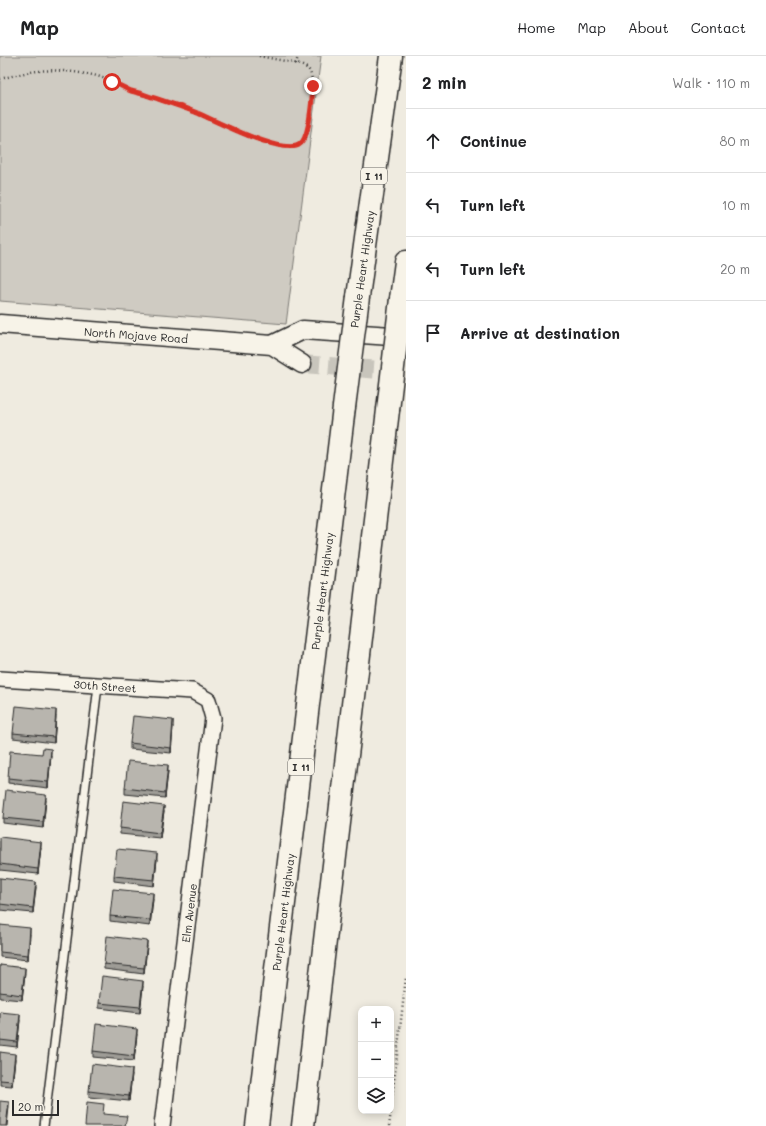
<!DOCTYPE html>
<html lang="en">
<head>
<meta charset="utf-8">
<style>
	body { margin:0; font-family:Mali,sans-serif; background:#f2f2f2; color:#202124 }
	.controls { position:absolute; right:12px; bottom:12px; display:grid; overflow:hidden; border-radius:8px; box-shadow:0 2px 10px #0003 }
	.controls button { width:36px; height:36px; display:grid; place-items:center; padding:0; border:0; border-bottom:1px solid #e0e0e0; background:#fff; color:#202124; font:20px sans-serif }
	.scale { position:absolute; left:12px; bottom:10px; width:47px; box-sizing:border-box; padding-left:4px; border:2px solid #2b2b2b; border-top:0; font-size:11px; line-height:14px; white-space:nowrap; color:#2b2b2b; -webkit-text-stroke:3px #f7f3e8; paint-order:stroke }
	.stop { position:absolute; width:12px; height:12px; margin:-9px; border:3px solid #d93025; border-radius:50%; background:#fff }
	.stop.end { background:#d93025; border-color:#fff; box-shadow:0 1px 4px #0008 }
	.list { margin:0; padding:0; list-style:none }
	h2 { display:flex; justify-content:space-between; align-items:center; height:52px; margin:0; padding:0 16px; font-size:17px }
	h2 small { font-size:13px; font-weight:400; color:#757577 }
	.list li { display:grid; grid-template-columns:26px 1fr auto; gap:12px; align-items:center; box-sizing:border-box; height:64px; padding:0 16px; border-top:1px solid #e0e0e0 }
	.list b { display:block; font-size:15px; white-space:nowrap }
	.list em { font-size:13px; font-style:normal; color:#757577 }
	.icon { flex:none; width:22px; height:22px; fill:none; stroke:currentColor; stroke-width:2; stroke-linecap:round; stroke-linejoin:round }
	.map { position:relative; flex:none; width:406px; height:1070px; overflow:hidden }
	header { display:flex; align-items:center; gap:24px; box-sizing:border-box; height:56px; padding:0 20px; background:#fff; border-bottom:1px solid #e0e0e0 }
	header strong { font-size:19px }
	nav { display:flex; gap:22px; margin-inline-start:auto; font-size:14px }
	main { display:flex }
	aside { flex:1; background:#fff }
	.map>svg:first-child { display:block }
</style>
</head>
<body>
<header>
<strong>Map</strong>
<nav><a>Home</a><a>Map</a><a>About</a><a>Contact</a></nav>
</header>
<main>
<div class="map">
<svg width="406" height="1070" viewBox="0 0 406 1070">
	<rect width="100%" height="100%" fill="#efebe0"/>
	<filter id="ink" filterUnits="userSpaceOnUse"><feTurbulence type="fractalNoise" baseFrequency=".025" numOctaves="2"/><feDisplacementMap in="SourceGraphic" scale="8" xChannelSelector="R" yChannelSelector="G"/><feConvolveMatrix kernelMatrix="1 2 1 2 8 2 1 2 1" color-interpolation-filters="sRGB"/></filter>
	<g filter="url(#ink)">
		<path fill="#cfcbc2" stroke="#7d7b76" d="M0,0H321L286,268L0,245Z"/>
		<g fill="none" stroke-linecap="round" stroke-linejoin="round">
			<path stroke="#c8c5bc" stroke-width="18" stroke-dasharray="18 9" stroke-linecap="butt" d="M302,308L406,316"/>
			<g stroke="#2b2b2b" stroke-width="10">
				<path id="service" d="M44,1070L98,630"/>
			</g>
			<g stroke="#2b2b2b" stroke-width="18">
				<path id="minor" d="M0,623L192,635L208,644L213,662L162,1070"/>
			</g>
			<g stroke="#2b2b2b" stroke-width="21">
				<g id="tertiary">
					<path d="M0,268L272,289L302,308"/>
					<path d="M272,289L303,274L406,281"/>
				</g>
			</g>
			<g stroke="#2b2b2b" stroke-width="25">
				<g id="motorway">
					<path d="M358,241L391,0"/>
					<path d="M401,243L406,206"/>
					<path d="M257,1070L344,351"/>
					<path d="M303,1070L388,354"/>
				</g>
			</g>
			<g stroke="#2b2b2b" stroke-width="2.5" stroke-dasharray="1 3" stroke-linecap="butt">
				<path d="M296,8L298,0"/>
				<path d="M0,23C13,20 25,16 39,15C56,13 75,16 93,19C107,22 119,30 132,35C145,40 159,43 173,48C186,52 199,58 212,64C236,74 261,88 289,91C296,91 303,89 306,81C310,71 317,21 308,13C300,6 271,3 259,0"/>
				<path d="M391,1051L406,921"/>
				<path d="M389,1070L391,1055"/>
			</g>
			<use href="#service" stroke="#f7f3e8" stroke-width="7"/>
			<use href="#minor" stroke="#f7f3e8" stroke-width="15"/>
			<use href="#tertiary" stroke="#f7f3e8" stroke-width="18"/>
			<use href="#motorway" stroke="#f7f3e8" stroke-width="22"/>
			<g stroke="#2b2b2b" stroke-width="25" stroke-linecap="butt">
				<g id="motorway-bridge">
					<path d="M344,351L358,241"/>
					<path d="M388,354L401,243"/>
				</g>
			</g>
			<use href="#motorway-bridge" stroke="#f7f3e8" stroke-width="22"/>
		</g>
		<g fill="#9e9c96" stroke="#2b2b2b">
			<path d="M56,660L54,687L13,682V677Z"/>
			<path d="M173,670L171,697L130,693V687Z"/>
			<path d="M42,698L51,699L48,732L8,727V722Z"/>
			<path d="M168,715L165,742L125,738V732Z"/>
			<path d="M46,744L43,772L3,767V762Z"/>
			<path d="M164,755L160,782L120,778V772Z"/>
			<path d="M0,785L41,791L38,818L0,814Z"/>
			<path d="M157,803L154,830L114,825V820Z"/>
			<path d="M0,822L36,831L33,857L0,854Z"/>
			<path d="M153,843L150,870L110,865V860Z"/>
			<path d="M0,869L30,878L28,904L0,901Z"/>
			<path d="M147,890L144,918L104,913V908Z"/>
			<path d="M0,909L25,917L22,944L0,942Z"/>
			<path d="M143,930L140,957L99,952V947Z"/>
			<path d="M0,956L20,964L17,991L0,989Z"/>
			<path d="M137,978L134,1005L93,1001V995Z"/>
			<path d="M0,996L15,1003L12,1030L0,1029Z"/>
			<path d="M132,1018L129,1045L89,1041V1035Z"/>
		</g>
		<g fill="#817f7a" stroke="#2b2b2b">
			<path d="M56,654V660L54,687V681Z"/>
			<path d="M173,664V670L171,697V692Z"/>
			<path d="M51,693V699L48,732V726Z"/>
			<path d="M168,709V715L165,742V737Z"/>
			<path d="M46,739V744L43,772V766Z"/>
			<path d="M164,750V755L160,782V777Z"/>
			<path d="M41,786V791L38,818V813Z"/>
			<path d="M157,797V803L154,830V824Z"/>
			<path d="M36,826V831L33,857V852Z"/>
			<path d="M153,837V843L150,870V864Z"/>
			<path d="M30,872V878L28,904V899Z"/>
			<path d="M147,885V890L144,918V912Z"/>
			<path d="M25,912V917L22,944V939Z"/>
			<path d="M143,925V930L140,957V951Z"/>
			<path d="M20,958V964L17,991V986Z"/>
			<path d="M137,973V978L134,1005V1000Z"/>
			<path d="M15,998V1003L12,1030V1025Z"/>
			<path d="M132,1013V1018L129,1045V1040Z"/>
			<path d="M9,1046V1051L7,1070H6Z"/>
		</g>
		<g fill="#b8b5ae" stroke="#2b2b2b">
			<path d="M16,650L56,654L54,681L13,677Z"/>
			<path d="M133,660L173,664L171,692L130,687Z"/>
			<path d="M43,692L51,693L48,726L8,722L10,695L42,698Z"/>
			<path d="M128,705L168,709L165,737L125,732Z"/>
			<path d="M6,734L46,739L43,766L3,762Z"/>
			<path d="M123,745L164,750L160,777L120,772Z"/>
			<path d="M0,781L41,786L38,813L0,808Z"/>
			<path d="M117,793L157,797L154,824L114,820Z"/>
			<path d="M0,822L36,826L33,852L0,848Z"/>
			<path d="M113,833L153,837L150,864L110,860Z"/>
			<path d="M0,869L30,872L28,899L0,896Z"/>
			<path d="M107,880L147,885L144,912L104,908Z"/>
			<path d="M0,909L25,912L22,939L0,936Z"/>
			<path d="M102,920L143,925L140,951L99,947Z"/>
			<path d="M0,956L20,958L17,986L0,984Z"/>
			<path d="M96,968L137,973L134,1000L93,995Z"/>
			<path d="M0,996L15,998L12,1025L0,1024Z"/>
			<path d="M92,1008L132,1013L129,1040L89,1035Z"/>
			<path d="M0,1045L9,1046L6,1070H0Z"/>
			<path d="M87,1046L104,1048L103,1058L127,1060L125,1070H85Z"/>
		</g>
	</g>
	<g fill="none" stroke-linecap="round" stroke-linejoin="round" filter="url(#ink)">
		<path stroke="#d93025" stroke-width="5" d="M112,26C118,28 125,32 131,35C135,36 139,37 143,38C160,44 178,49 195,56C213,63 284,101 300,88C310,81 312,42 313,30"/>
	</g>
	<g text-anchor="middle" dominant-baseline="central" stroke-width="3" stroke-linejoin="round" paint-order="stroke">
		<g fill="#f7f3e8" stroke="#686764" stroke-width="1">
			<rect x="361" y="112" width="26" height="16" rx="3"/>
			<rect x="288" y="703" width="26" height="16" rx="3"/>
		</g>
		<g font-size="10" font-weight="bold" fill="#2b2b2b">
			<text x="374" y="120">I 11</text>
			<text x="301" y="711">I 11</text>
		</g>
		<g font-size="11" fill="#2b2b2b" stroke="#f7f3e8">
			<text transform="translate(362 213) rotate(-82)">Purple Heart Highway</text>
			<text transform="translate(136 279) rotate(4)">North Mojave Road</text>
			<text transform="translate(322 535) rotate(-83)">Purple Heart Highway</text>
			<text transform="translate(105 630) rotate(4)">30th Street</text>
			<text transform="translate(283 856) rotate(-83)">Purple Heart Highway</text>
			<text transform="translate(189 857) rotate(-83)">Elm Avenue</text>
		</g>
	</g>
</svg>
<div class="controls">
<button>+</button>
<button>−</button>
<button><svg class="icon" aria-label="layers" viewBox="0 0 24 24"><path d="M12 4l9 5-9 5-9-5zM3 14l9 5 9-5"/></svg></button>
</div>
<div class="scale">20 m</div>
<div class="stop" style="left:112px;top:26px"></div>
<div class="stop end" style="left:313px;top:30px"></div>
</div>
<aside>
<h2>2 min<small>Walk · 110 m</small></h2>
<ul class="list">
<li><svg class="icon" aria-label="ahead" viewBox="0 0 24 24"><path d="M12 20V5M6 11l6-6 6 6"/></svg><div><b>Continue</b></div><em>80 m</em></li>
<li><svg class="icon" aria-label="left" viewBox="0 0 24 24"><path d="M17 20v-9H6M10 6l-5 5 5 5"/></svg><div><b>Turn left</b></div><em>10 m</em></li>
<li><svg class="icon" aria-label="left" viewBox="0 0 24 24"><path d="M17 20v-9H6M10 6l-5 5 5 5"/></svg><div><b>Turn left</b></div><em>20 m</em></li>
<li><svg class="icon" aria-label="arrive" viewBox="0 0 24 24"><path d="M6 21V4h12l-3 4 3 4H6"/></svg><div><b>Arrive at destination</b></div></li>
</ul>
</aside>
</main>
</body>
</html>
